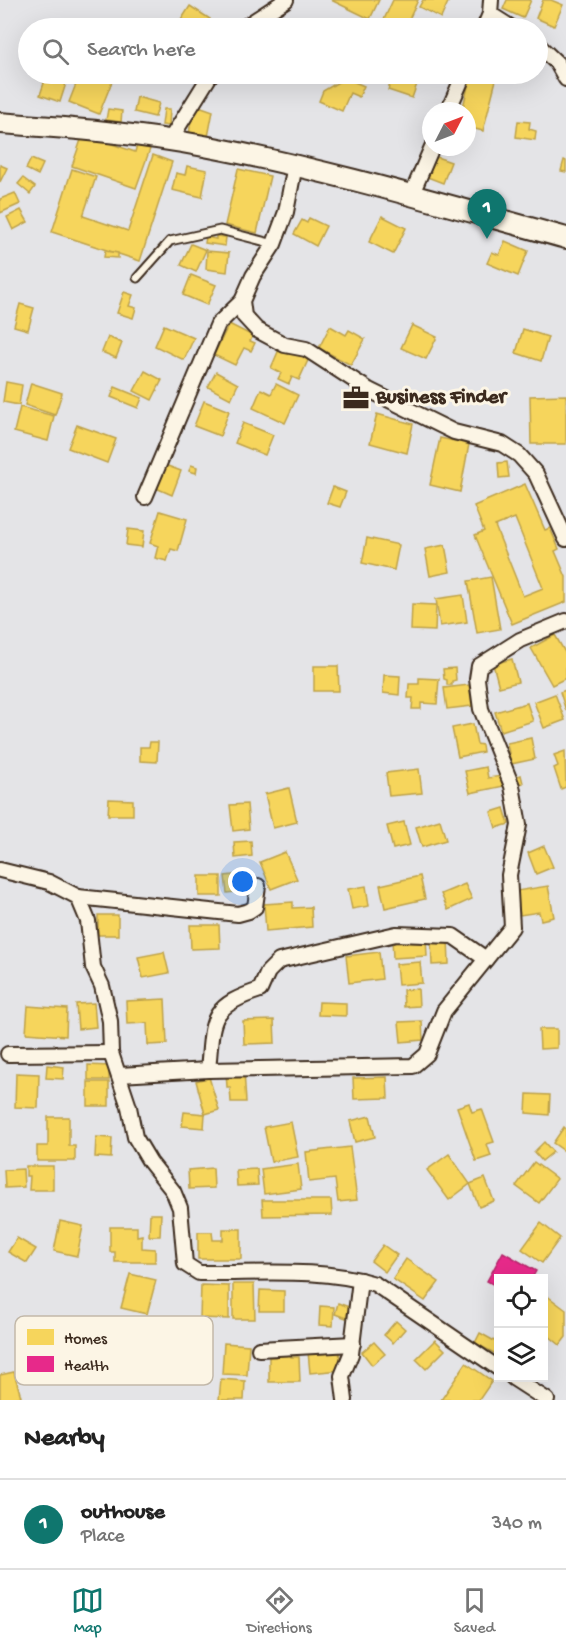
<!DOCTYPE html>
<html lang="en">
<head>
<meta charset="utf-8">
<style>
	body { margin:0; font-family:"Gochi Hand",sans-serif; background:#f2f2f2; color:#222 }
	.controls { position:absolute; right:18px; bottom:18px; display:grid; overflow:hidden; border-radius:0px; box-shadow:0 6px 24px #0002 }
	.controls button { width:54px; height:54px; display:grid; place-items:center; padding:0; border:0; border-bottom:2px solid #e0e0e0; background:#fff; color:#222; font:30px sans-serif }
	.compass { position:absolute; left:422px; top:102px; width:54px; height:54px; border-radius:50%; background:#fff; box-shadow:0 6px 24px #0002; rotate:48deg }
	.you { position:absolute; left:243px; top:882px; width:21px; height:21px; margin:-15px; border:4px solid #fff; border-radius:50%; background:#1a73e8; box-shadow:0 0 0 9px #1a73e833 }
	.badge { display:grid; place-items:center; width:39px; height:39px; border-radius:50%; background:#0f766e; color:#fff; font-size:20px; font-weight:700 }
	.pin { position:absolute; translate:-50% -50px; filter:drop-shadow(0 2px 3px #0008) }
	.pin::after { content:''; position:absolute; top:32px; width:21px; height:18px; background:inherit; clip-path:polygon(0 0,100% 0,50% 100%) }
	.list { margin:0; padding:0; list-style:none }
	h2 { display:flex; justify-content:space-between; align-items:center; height:78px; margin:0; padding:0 24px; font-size:26px }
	h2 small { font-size:20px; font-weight:400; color:#767676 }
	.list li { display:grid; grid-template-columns:39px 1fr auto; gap:18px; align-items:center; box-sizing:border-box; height:90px; padding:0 24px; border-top:2px solid #e0e0e0 }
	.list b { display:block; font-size:22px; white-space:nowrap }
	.list p { margin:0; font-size:20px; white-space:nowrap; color:#767676 }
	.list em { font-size:20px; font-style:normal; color:#767676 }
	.icon { flex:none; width:33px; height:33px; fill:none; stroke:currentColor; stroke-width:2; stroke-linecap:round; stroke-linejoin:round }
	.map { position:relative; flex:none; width:566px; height:1400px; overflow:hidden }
	.search { position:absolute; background:#fff; box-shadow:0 6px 24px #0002; left:18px; right:18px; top:18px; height:66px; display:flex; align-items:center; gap:15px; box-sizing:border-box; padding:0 21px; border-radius:33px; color:#767676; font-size:22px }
	.sheet { height:168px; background:#fff }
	nav { display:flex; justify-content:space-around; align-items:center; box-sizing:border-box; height:84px; border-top:2px solid #e0e0e0; background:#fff; font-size:16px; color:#767676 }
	nav a { display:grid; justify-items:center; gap:3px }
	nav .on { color:#0f766e }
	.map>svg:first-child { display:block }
</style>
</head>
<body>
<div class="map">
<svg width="566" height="1400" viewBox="0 0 566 1400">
	<rect width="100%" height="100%" fill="#e4e4e7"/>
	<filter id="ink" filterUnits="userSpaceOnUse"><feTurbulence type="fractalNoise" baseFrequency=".0167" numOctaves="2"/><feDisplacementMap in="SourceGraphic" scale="12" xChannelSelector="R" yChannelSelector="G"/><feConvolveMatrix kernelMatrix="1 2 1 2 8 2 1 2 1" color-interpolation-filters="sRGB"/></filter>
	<g filter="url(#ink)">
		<g fill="#f6d55c" stroke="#bea249" stroke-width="1.5" fill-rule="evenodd">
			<path d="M331,0H379L370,19Z"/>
			<path d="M393,0H418L405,28H386L381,26Z"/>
			<path d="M423,0H449L441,18L419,7Z"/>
			<path d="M507,0H531L523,18L503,9Z"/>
			<path d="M543,0H551L563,5L554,26L536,18Z"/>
			<path d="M190,6L210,19L203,28H176Z"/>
			<path d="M47,74H69L60,102L40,95Z"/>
			<path d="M80,74H99L113,79L99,114L69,102Z"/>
			<path d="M393,74L418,81L412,98L388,90Z"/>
			<path d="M471,74H486L497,76L483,131L467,127V111H462Z"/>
			<path d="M345,78L364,86L359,97L350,93L342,111L319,101L323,91Z"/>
			<path d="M137,97L159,103L155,117L134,112Z"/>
			<path d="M193,104L213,111L208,137L189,135Z"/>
			<path d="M108,109L122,111L121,122L106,120Z"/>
			<path d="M164,109H170L169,126L162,125Z"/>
			<path d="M518,121L530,122L529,129L536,131L535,140L516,137Z"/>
			<path d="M83,134L135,152L137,145L150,149L136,188L72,166Z"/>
			<path d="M425,153L451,162L443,183L417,173Z"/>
			<path d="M153,155L172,162L140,261L52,232L72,169L96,177L83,216L128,231Z"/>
			<path d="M31,159L43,164L38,175L26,169Z"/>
			<path d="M564,160L566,161V172L561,171Z"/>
			<path d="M0,165L7,168L0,182Z"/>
			<path d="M187,166L207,170L202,197L172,190L176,173L185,175Z"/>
			<path d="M238,169L270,176L257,233L225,225Z"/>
			<path d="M23,178L35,187L30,194L18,184Z"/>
			<path d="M15,193L20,204L0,213V199Z"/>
			<path d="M21,210L28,222L13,230L7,217Z"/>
			<path d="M382,216L406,228L393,254L369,242Z"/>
			<path d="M309,218L326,226L316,246L294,234L302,220L307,223Z"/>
			<path d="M216,236L226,237L225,246L205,243L206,237L216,239Z"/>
			<path d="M505,241L528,251L518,276L487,263L492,252L499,255Z"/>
			<path d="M191,244L206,250L196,272L181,265Z"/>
			<path d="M105,251L118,253V258L104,257Z"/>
			<path d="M207,251L229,253L227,272L206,269Z"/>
			<path d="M191,275L216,285L207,305L183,295Z"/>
			<path d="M124,292L133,295L129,306L136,308L133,318L117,313Z"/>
			<path d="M20,304L34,308L28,330L14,326Z"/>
			<path d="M229,324L253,336L250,341L255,343L251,351L244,348L235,365L214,355Z"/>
			<path d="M164,325L194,338L184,360L155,346Z"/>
			<path d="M412,325L437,337L426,359L401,348Z"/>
			<path d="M330,326L346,335L349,330L365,339L351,365L319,348Z"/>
			<path d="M523,329L548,337L541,361L516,353Z"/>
			<path d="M108,337L122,343L116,358L102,352Z"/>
			<path d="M281,345L309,358L299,380L292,377L289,384L278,379L281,373L271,368Z"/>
			<path d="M145,371L162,380L152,400L134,391Z"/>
			<path d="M216,372L238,384L231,399L208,387Z"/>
			<path d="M6,382L22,385L19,405L3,402Z"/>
			<path d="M31,383L62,393L55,415L25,405Z"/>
			<path d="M276,384L298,395L285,423L253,408L261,389L271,394Z"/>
			<path d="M115,387L142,398L138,408L111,397Z"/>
			<path d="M566,395V444H531L530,396Z"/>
			<path d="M204,401L229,411L220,436L194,426Z"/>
			<path d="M20,407L54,416L48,441L14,432Z"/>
			<path d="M377,414L413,424L407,453L370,443Z"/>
			<path d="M243,423L273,435L265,455L235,443Z"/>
			<path d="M77,425L116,439L107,463L68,448Z"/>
			<path d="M440,438L469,444L460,492L430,485Z"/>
			<path d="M507,462L509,477L499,478L498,463Z"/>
			<path d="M165,465L181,471L172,495L156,488Z"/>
			<path d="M191,465L197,467L196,473L189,471Z"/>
			<path d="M525,484L545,530L550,528L559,549L555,551L566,577V602L512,624L475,535L484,531L474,506ZM515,518L543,588L523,596L495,526Z"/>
			<path d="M333,487L346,492L340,507L327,503Z"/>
			<path d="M160,511L187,519L178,551L171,549L167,561L155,558L158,546L150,543Z"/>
			<path d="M128,529L144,531L142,547L126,545Z"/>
			<path d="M367,538L399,545L394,570L362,563Z"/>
			<path d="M445,545L450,572L430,576L425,549Z"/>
			<path d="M491,577L500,629L477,633L468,581Z"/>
			<path d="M463,595L467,622L440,626L436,599Z"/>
			<path d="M412,604L436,605L435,631L411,630Z"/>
			<path d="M555,635L566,654V678L552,685L531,648Z"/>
			<path d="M512,659L518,682L499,687L493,664Z"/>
			<path d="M314,666H338L339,691H314Z"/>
			<path d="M455,668L456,680L452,681V685H447V680L444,679L443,669Z"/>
			<path d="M384,675L400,676L399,695L383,693Z"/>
			<path d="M419,678L439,679L437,704L421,703V709H412L413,698H408L409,684H419Z"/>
			<path d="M469,685L472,706L447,709L444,688Z"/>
			<path d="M566,690V711L560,692Z"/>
			<path d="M555,694L565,720L544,728L534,702Z"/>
			<path d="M527,703L533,721L501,731L495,712Z"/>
			<path d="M473,724L477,744L482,745L483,752L458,757L452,728Z"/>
			<path d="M531,738L535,759L511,764L507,743Z"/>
			<path d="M150,742H158L157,762L140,761V747H149Z"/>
			<path d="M565,751L566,787L561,789L554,768L558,766L554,755Z"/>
			<path d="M486,767L488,778L502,776L504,786L470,793L465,771Z"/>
			<path d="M419,769L422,793L389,796L386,773Z"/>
			<path d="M521,775L523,783L517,785L515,777Z"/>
			<path d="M289,788L297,822L273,828L265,794Z"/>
			<path d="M109,799L133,800V815H108Z"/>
			<path d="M247,804L249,829L233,831L230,805Z"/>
			<path d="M504,808L509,824L496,828L491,812Z"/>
			<path d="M440,820L446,840L422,847L416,827Z"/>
			<path d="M404,822L410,845L393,849L387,826Z"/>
			<path d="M251,841L252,856L235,858L234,842Z"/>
			<path d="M544,846L553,867L536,874L528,853Z"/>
			<path d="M285,852L297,879L271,889L260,862Z"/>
			<path d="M241,874L244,891L227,893L225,876Z"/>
			<rect x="199" y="876" width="22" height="20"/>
			<path d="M420,876L425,899L385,908L380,885Z"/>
			<path d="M465,884L472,899L448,910L441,894Z"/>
			<path d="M366,886L369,906L352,909L348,889Z"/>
			<path d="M548,886L554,917L541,920L539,912L520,915L516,891Z"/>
			<path d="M293,902V908L311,907L312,927L266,931L264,904Z"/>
			<rect x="98" y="915" width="20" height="20"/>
			<path d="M190,925H219L220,948L191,949Z"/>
			<path d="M426,937L427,956L393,958L392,939Z"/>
			<path d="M431,937H448L449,964L432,965Z"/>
			<path d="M164,952L169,973L143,978L138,957Z"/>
			<path d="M379,952L382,979L349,983L346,956Z"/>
			<path d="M420,962L422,983L398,985L396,964Z"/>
			<path d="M418,989L419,1006L404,1007L403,990Z"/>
			<path d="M165,999L167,1044L148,1045L147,1023L127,1024L126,1001Z"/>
			<path d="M319,1002L346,1003V1016L318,1015Z"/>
			<path d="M94,1003L96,1027L78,1029L76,1004Z"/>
			<path d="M28,1006L67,1009L66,1036L26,1033Z"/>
			<path d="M274,1020L275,1043L244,1044L243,1021Z"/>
			<path d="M422,1021L423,1040L401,1042L399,1022Z"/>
			<path d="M539,1029H557V1048L540,1049Z"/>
			<path d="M47,1065L64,1067L63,1079L46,1078Z"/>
			<path d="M88,1065L109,1066V1080H88Z"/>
			<path d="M244,1071L246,1102H231L230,1087H227L226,1072Z"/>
			<path d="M16,1073L39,1074L38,1108L15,1107Z"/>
			<path d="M209,1077L219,1110L205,1114L196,1081Z"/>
			<path d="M387,1077L388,1098L354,1099L353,1078Z"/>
			<rect x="88" y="1082" width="21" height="24"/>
			<path d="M527,1094L550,1095L549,1115L526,1113Z"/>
			<path d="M469,1103L472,1112L482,1109L494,1142L487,1144L491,1156L476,1161L457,1107Z"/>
			<path d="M184,1112L205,1114L204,1128L182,1126Z"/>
			<path d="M370,1116L375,1137L355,1142L350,1121Z"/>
			<path d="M48,1117H69V1146H75V1161H37V1146H48Z"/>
			<path d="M291,1122L298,1157L271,1162L264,1127Z"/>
			<path d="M564,1127L566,1129V1152L553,1143Z"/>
			<path d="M96,1137L112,1138L111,1158L95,1157Z"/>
			<path d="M544,1142L553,1152L542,1161L534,1152Z"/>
			<path d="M350,1147L357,1200L338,1202L335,1179L309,1182L306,1152Z"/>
			<path d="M449,1154L470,1184L449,1200L427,1170Z"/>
			<path d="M534,1162L557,1179L539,1203L516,1186Z"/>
			<path d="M298,1164L301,1189L264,1194L261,1169Z"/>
			<path d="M26,1166H53V1190H29L30,1176H26Z"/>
			<path d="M213,1168L214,1188L189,1189L188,1170Z"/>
			<path d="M23,1169L24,1187L5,1188L4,1170Z"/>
			<path d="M257,1169L258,1185L237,1186L236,1170Z"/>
			<path d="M485,1178L494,1201L479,1207L470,1184Z"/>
			<path d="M262,1200H331L332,1215L263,1216Z"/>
			<path d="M150,1214H161L160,1236H149Z"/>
			<path d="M60,1221L83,1226L77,1256L54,1251Z"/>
			<path d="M541,1223L560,1238L542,1263L522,1249Z"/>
			<path d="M110,1227H137V1236L142,1235V1248L155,1249V1262H115V1252H110Z"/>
			<path d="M223,1229H241V1259H198V1232H212L213,1240H223Z"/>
			<path d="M17,1238L36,1249L27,1263L8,1252Z"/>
			<path d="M383,1245L397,1255L385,1272L371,1261Z"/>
			<path d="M406,1259L439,1282L425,1301L393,1279Z"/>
			<path d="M130,1274L156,1280L147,1314L121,1308Z"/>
			<path d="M233,1284H254L255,1319H233Z"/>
			<path d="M201,1285L229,1286V1319L200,1318Z"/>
			<path d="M260,1290L284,1291V1311H259Z"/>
			<path d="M546,1295L566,1310V1337L560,1345L544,1332V1299Z"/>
			<path d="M338,1303L349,1307L346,1318L335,1314Z"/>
			<path d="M320,1306L334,1307L333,1326L319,1325Z"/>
			<path d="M396,1321L405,1329L393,1343L384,1335Z"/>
			<path d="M480,1333L498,1343V1355L475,1343Z"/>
			<path d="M435,1340L445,1350L426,1369L416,1359Z"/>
			<path d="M374,1342L385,1354L372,1365L362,1352Z"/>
			<path d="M224,1343L249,1345L247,1375L222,1374Z"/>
			<path d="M339,1349L341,1370L310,1373L308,1352Z"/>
			<path d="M276,1353H291V1357H299L300,1382H269V1357H276Z"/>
			<path d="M466,1363L492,1381L479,1400H441Z"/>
			<path d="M14,1372L21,1397L0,1400V1375Z"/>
			<path d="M221,1379L245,1381L244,1400H219Z"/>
		</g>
		<path fill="#e7298a" stroke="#b3296a" stroke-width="1.5" d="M503,1252L536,1271L532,1278H498V1287L487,1281Z"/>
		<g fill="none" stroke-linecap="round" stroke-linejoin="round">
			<g stroke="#3b2a1e" stroke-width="11">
				<path id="lane" d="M137,278L170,241L197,235L220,230L274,244"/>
			</g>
			<g stroke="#3b2a1e" stroke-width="18">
				<g id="street">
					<path d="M491,0L490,14L512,28"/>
					<path d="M243,28L286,0"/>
					<path d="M484,28L490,14"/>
					<path d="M538,45L557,63L566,79"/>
					<path d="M448,111L464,74"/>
					<path d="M170,140L211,74"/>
					<path d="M295,165L286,212L274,244L253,276L242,301L244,316L257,330L285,345L306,349L369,390L454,432L502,444L519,455L536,474L566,539"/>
					<path d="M411,196L432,147"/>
					<path d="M145,497L218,324L242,301"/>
					<path d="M0,870L49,882L78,897L88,921L93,967L102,986L110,1021L111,1053L129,1107L135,1137L150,1162L173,1191L180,1208L185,1264L199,1273C256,1274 319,1267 375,1284L498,1368"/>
					<path d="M78,897L238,914L249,911L255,907L258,886"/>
					<path d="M8,1054L111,1053"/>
					<path d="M208,1070C213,1021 207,1007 260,990L268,972L279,961L396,934L453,936L486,959"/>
					<path d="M119,1075L208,1070L413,1066L427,1054L444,1011L512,927L509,875L519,825L512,786L481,709L477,679L479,666L520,640L566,621"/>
					<path d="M259,1349L353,1344"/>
					<path d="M513,1378L547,1400"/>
					<path d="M345,1400L342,1376L351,1354L360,1280"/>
				</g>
			</g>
			<g stroke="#3b2a1e" stroke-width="24">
				<path id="secondary" d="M0,123C68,128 137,133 204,146C326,169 446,205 566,238"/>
			</g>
			<use href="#lane" stroke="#fcf5e5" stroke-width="7"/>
			<use href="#street" stroke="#fcf5e5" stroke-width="14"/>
			<use href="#secondary" stroke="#fcf5e5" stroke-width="20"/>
		</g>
	</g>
	<defs>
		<g id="office-bare" transform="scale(2.07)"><path d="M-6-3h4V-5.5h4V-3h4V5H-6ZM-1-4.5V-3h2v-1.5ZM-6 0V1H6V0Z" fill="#3b2a1e" stroke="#fcf5e5" stroke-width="2.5" paint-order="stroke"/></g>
	</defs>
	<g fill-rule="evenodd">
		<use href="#office-bare" x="356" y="398"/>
	</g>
	<g text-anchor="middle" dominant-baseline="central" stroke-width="6" stroke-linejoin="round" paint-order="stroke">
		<g font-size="21" font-weight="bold" fill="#3b2a1e" stroke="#fcf5e5" text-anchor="start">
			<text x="376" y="398">Business Finder</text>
		</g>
	</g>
	<rect x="15" y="1316" width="198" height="69" rx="9" fill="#fcf5e5" stroke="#c2b8a9" stroke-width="1.5"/>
	<rect x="27" y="1329" width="27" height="16" fill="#f6d55c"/>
	<rect x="27" y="1356" width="27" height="16" fill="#e7298a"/>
	<g font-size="16" fill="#3b2a1e">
		<text x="64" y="1343">Homes</text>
		<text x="64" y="1370">Health</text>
	</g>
</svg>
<div class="controls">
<button><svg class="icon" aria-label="locate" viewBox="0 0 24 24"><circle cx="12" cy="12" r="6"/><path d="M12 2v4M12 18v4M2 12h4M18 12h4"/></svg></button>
<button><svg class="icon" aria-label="layers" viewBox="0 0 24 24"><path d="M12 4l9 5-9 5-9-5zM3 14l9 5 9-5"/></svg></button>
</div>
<svg class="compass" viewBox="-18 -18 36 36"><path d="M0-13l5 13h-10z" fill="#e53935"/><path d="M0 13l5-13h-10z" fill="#767676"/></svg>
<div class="you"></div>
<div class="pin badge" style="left:487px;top:239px">1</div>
<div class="search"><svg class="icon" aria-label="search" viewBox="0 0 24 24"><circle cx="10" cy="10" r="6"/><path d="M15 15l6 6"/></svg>Search here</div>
</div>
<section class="sheet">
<h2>Nearby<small></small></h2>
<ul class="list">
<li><span class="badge">1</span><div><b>outhouse</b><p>Place</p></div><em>340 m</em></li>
</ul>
</section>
<nav>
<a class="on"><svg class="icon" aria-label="map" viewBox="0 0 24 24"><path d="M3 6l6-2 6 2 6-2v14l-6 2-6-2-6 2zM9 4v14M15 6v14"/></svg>Map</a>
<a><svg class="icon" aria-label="directions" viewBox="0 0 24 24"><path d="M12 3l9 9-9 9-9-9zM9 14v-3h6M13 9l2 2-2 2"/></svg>Directions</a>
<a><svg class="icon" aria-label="saved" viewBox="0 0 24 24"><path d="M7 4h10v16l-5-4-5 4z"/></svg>Saved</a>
</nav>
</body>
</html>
